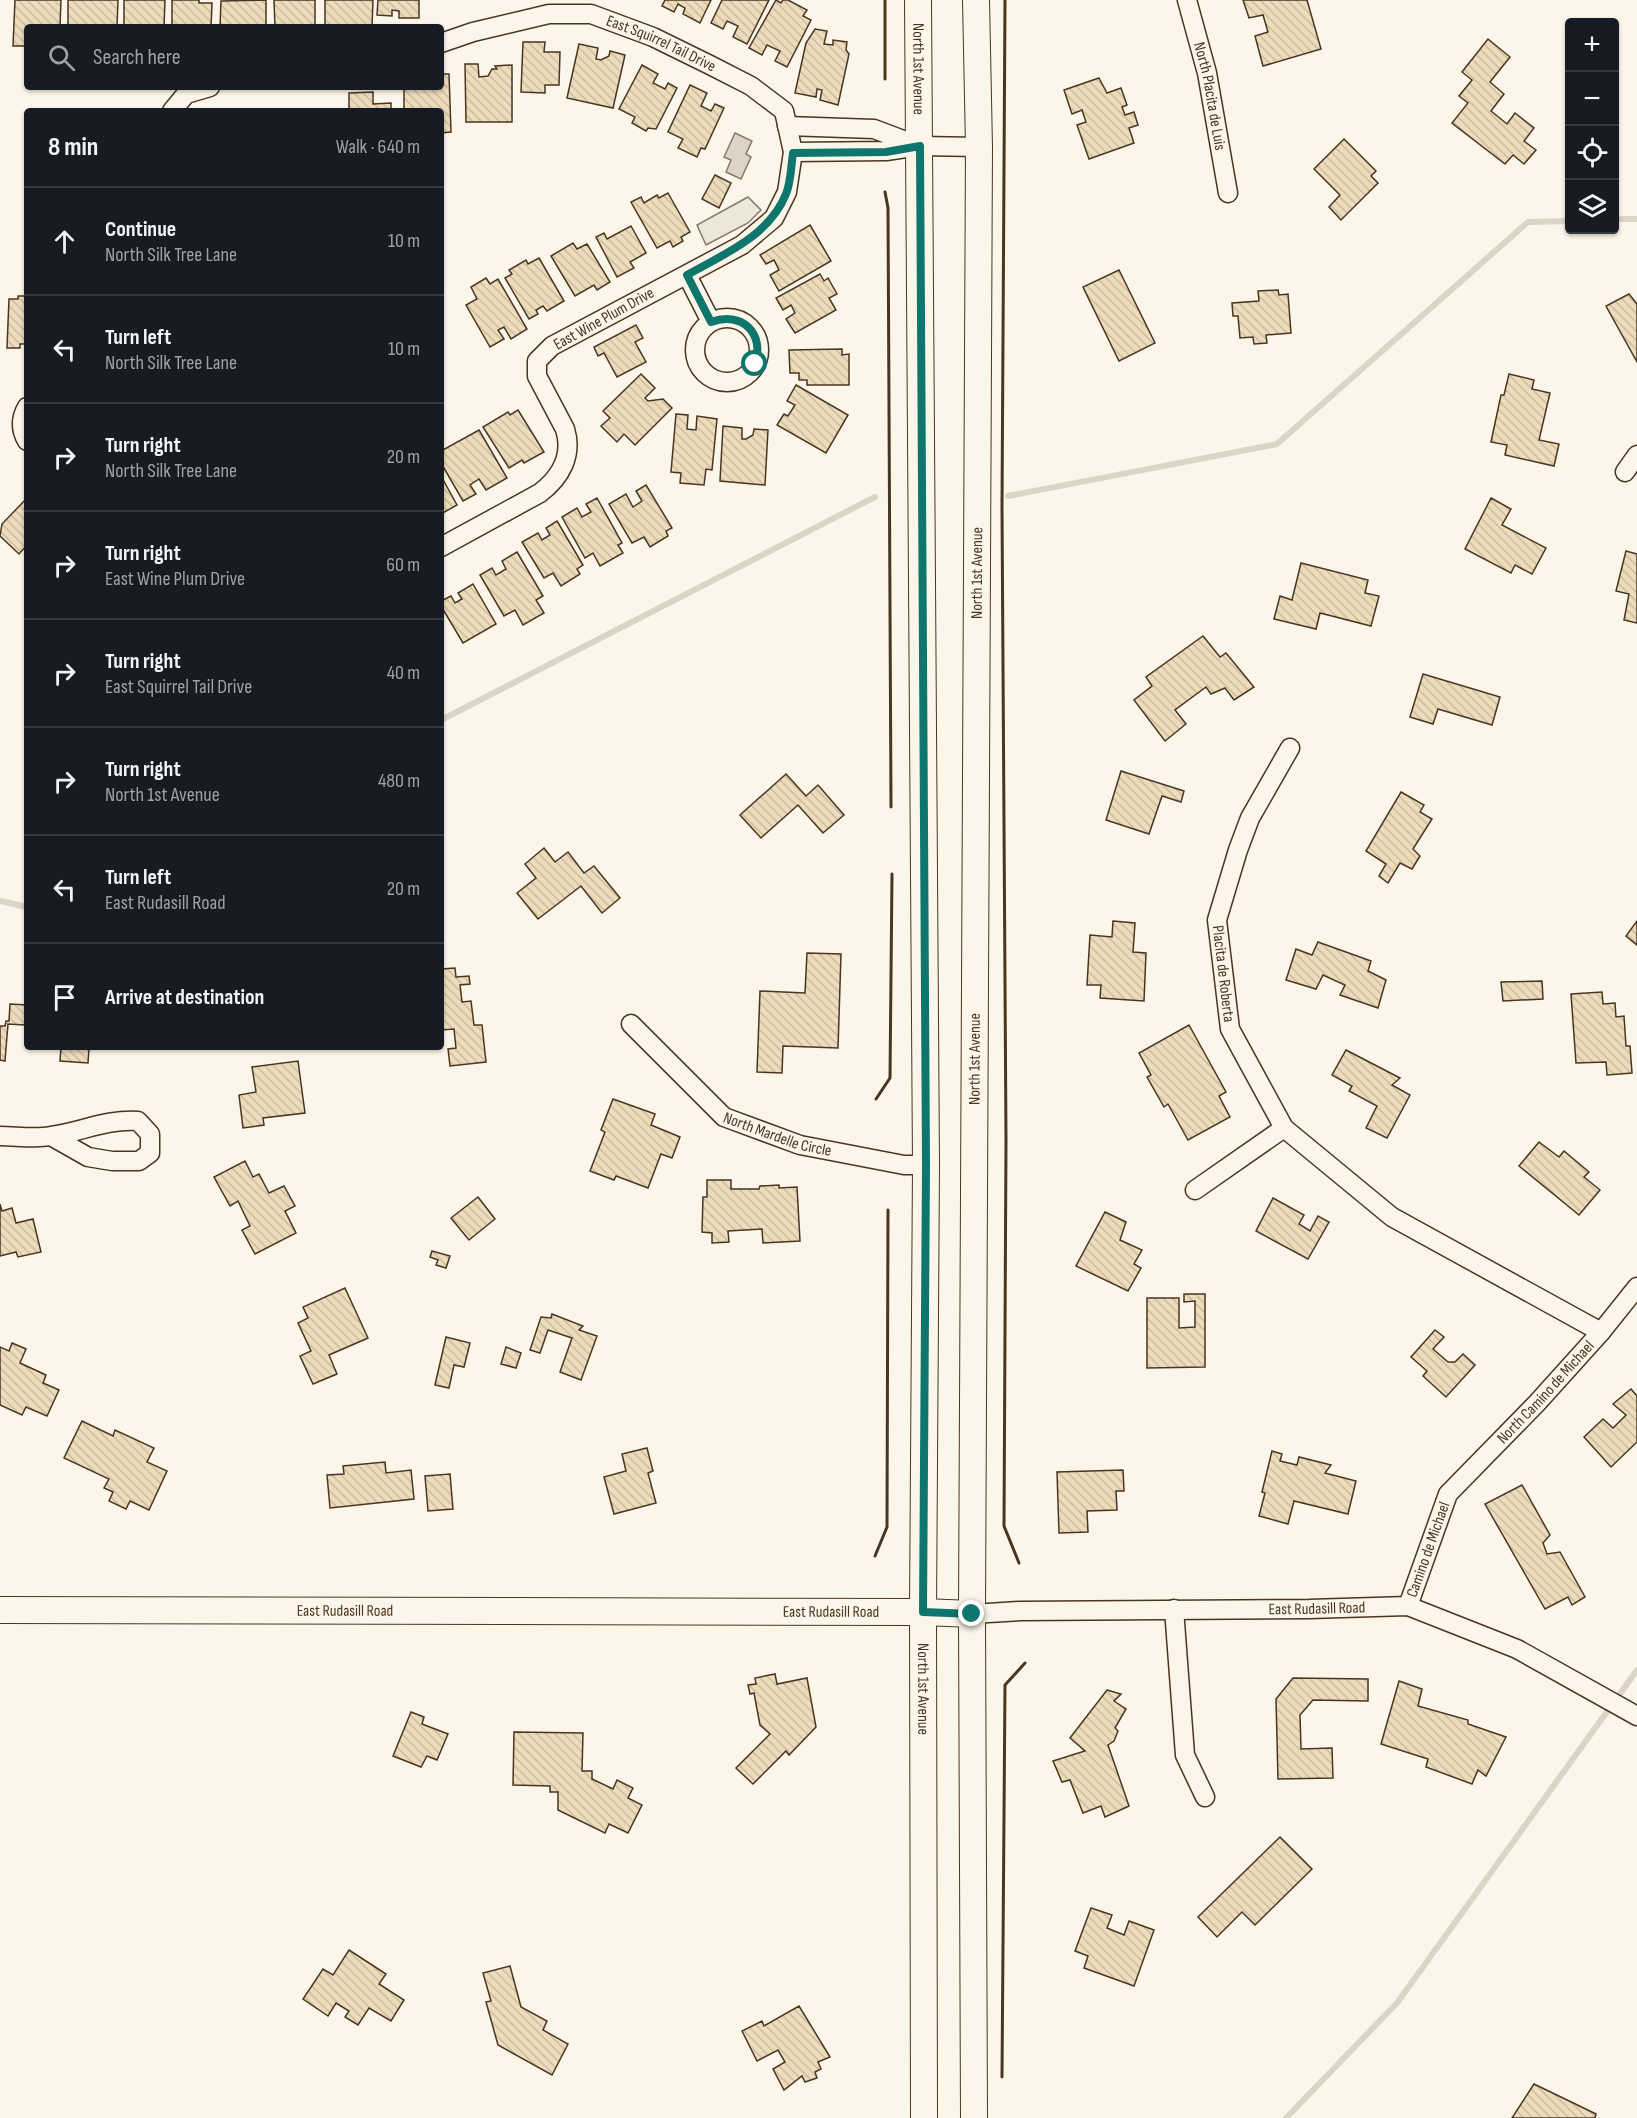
<!DOCTYPE html>
<html lang="en">
<head>
<meta charset="utf-8">
<style>
	body { margin:0; font-family:"Sofia Sans Condensed",sans-serif; background:#20242c; color:#f1f3f6 }
	.controls { position:absolute; right:18px; top:18px; display:grid; overflow:hidden; border-radius:6px; box-shadow:0 2px 4px #0004 }
	.controls button { width:54px; height:54px; display:grid; place-items:center; padding:0; border:0; border-bottom:2px solid #363941; background:#171b24; color:#f1f3f6; font:30px sans-serif }
	.stop { position:absolute; width:18px; height:18px; margin:-14px; border:4px solid #0f766e; border-radius:50%; background:#fff }
	.stop.end { background:#0f766e; border-color:#fff; box-shadow:0 2px 6px #0008 }
	.list { margin:0; padding:0; list-style:none }
	h2 { display:flex; justify-content:space-between; align-items:center; height:78px; margin:0; padding:0 24px; font-size:26px }
	h2 small { font-size:20px; font-weight:400; color:#9ea1a6 }
	.list li { display:grid; grid-template-columns:39px 1fr auto; gap:18px; align-items:center; box-sizing:border-box; height:108px; padding:0 24px; border-top:2px solid #363941 }
	.list b { display:block; font-size:22px; white-space:nowrap }
	.list p { margin:0; font-size:20px; white-space:nowrap; color:#9ea1a6 }
	.list em { font-size:20px; font-style:normal; color:#9ea1a6 }
	.icon { flex:none; width:33px; height:33px; fill:none; stroke:currentColor; stroke-width:2; stroke-linecap:round; stroke-linejoin:round }
	.map { position:relative; flex:none; width:1637px; height:2118px; overflow:hidden }
	.search { position:absolute; background:#171b24; box-shadow:0 2px 4px #0004; left:24px; top:24px; width:420px; height:66px; display:flex; align-items:center; gap:15px; box-sizing:border-box; padding:0 21px; border-radius:6px; color:#9ea1a6; font-size:22px }
	.panel { position:absolute; background:#171b24; box-shadow:0 2px 4px #0004; left:24px; top:108px; width:420px; height:942px; border-radius:6px }
	.map>svg:first-child { display:block }
</style>
</head>
<body>
<div class="map">
<svg width="1637" height="2118" viewBox="0 0 1637 2118">
	<defs>
		<pattern id="building-back-hatch" width="6" height="6" patternUnits="userSpaceOnUse" patternTransform="scale(1.5)"><rect width="6" height="6" fill="#ecdcbc"/><path d="M-1 5l2 2M0 0l6 6M5-1l2 2" fill="none" stroke="#ccbda1"/></pattern>
	</defs>
	<rect width="100%" height="100%" fill="#fbf6e9"/>
	<path fill="#ede7d9" stroke="#887966" stroke-width="1.5" d="M748,197L761,210L748,223L706,245L697,225Z"/>
	<path fill="#dcd4c6" stroke="#887966" stroke-width="1.5" d="M735,133L752,141L746,154L751,157L741,179L726,172L731,160L724,157Z"/>
	<g fill="none" stroke-linecap="round" stroke-linejoin="round">
		<g stroke="#dcd4c6" stroke-width="6">
			<path d="M1614,219H1637"/>
			<path d="M1008,496L1277,444L1528,222L1570,221"/>
			<path d="M441,720L875,497"/>
			<path d="M0,901L27,907"/>
			<path d="M1286,2118L1397,2003L1637,1670"/>
		</g>
	</g>
	<g fill="url(#building-back-hatch)" stroke="#4a3520" stroke-width="1.5">
		<path d="M15,0H61L60,27H27V46H13Z"/>
		<path d="M68,0H118L117,27H68Z"/>
		<path d="M124,0H165L164,27H124Z"/>
		<path d="M172,0H199V3H212L211,27H172Z"/>
		<path d="M266,0V27H220L221,1Z"/>
		<path d="M274,0H315V27H275Z"/>
		<path d="M325,0H373L372,27H325Z"/>
		<path d="M378,0H419V18H399V11L392,10V16L377,15Z"/>
		<path d="M665,0H711L700,23L683,14L685,8L678,4L674,12L662,6Z"/>
		<path d="M722,0H769L747,44L733,37L738,26L727,21L723,29L711,23Z"/>
		<path d="M776,0L781,3L783,0H788L807,10L803,16L811,20L787,67L775,61L780,51L767,45L762,55L749,48Z"/>
		<path d="M1243,0H1307L1321,49L1263,66L1255,36L1268,32L1263,15L1249,18Z"/>
		<path d="M815,29L827,31L824,44L833,45V40L847,42L846,50L849,54L838,105L820,100L822,90L817,89L816,97L795,93L806,43Z"/>
		<path d="M1488,39L1510,57L1490,82L1504,94L1491,111L1507,124L1515,113L1534,128L1524,141L1536,150L1524,164L1513,155L1505,164L1452,123L1468,103L1459,96L1472,80L1462,72Z"/>
		<path d="M523,42H545L544,52H560L559,85H545V93L521,92Z"/>
		<path d="M579,44L598,48L596,59L601,60L609,56L610,51L625,55L613,108L567,98Z"/>
		<path d="M465,64H478L479,77L488,76L492,69H497L495,66L512,65V122H466Z"/>
		<path d="M642,65L658,74L653,83L665,89L668,83L677,88L656,129L648,128L646,131L632,123L635,117L619,109Z"/>
		<path d="M441,74H449L451,132L441,133V111H404V87H441Z"/>
		<path d="M1099,78L1107,93L1121,88L1127,105L1122,107L1125,115L1134,112L1138,125L1129,128L1134,143L1089,159L1077,125L1086,122L1082,110L1072,114L1064,90Z"/>
		<path d="M690,85L707,93L701,106L711,111L715,104L724,108L705,149L701,148L697,157L678,148L683,139L668,132Z"/>
		<path d="M373,92V104L391,103V111H349V93Z"/>
		<path d="M1344,139L1376,171L1371,176L1378,183L1341,220L1329,207L1340,195L1314,169Z"/>
		<path d="M715,175L731,183L719,208L702,199Z"/>
		<path d="M668,193L690,232L681,237L683,241L673,247L670,241L657,248L631,202L641,197L644,203L657,195L659,198Z"/>
		<path d="M810,225L831,261L779,291L770,275L779,270L774,260L766,264L760,255Z"/>
		<path d="M631,226L646,253L630,262L634,268L617,277L596,237L604,233L607,239Z"/>
		<path d="M573,243L577,249L587,244L610,282L597,290L594,285L575,296L551,256Z"/>
		<path d="M539,258L564,301L547,311L543,306L536,310L538,314L529,319L505,278L512,274L509,270L526,260L528,264Z"/>
		<path d="M1119,270L1155,343L1119,361L1083,287Z"/>
		<path d="M820,274L824,281L828,278L837,294L829,298L836,310L795,333L786,319L795,313L791,305L783,310L776,298Z"/>
		<path d="M486,278L490,284L498,279L527,329L511,339L504,327L498,330L504,339L490,347L466,305L477,299L471,287Z"/>
		<path d="M1278,290L1279,295L1288,294L1291,333L1266,335L1267,343L1254,344L1253,337L1240,338L1238,316H1233L1232,303L1259,301L1258,291Z"/>
		<path d="M1629,294L1637,304V362L1606,306Z"/>
		<path d="M18,296H27V344H20V348H7L9,299H18Z"/>
		<path d="M636,325L643,338L635,342L646,362L617,377L604,353L598,356L594,347Z"/>
		<path d="M842,349V355L849,354V385H807V380H799V373H790L789,350Z"/>
		<path d="M641,374L655,388L645,398L648,401L663,399L672,408L635,445L624,434L617,442L601,426L610,418L603,411Z"/>
		<path d="M1509,374L1534,380L1532,389L1550,393L1539,440L1559,444L1554,466L1505,455L1507,445L1491,442L1501,395H1504Z"/>
		<path d="M796,385L848,415L826,453L777,425L784,414L788,416L795,405L787,401Z"/>
		<path d="M518,410L544,452L524,463L522,460L509,468L483,427L508,412L510,415Z"/>
		<path d="M676,414L688,415L687,429L696,430L697,416L717,419L712,470L706,469L704,485L680,483L681,473L671,472Z"/>
		<path d="M723,426L742,428V439H746L753,435L754,429L768,430L765,485L720,481Z"/>
		<path d="M479,430L507,478L486,490L479,479L470,485L476,494L463,501L441,463V451Z"/>
		<path d="M441,476L457,505L441,514Z"/>
		<path d="M646,485L672,528L666,531L668,536L650,547L644,537L632,543L609,504L626,494L633,507L642,501L636,491Z"/>
		<path d="M27,498V545L19,554L0,536L2,524Z"/>
		<path d="M597,498L622,543L618,545L623,553L600,566L593,553L585,558L562,517L577,508L582,517L591,512L586,504Z"/>
		<path d="M1491,498L1511,509L1502,525L1546,548L1532,574L1515,565L1511,573L1465,549Z"/>
		<path d="M557,521L583,565L577,569L580,574L561,586L553,573L544,578L522,542L538,533L542,540L550,535L546,528Z"/>
		<path d="M1626,551L1637,554V623L1624,620L1629,594L1616,591Z"/>
		<path d="M517,552L543,596L536,600L544,613L523,625L515,610L504,616L480,575L492,568L496,575L506,569L502,561Z"/>
		<path d="M1301,563L1368,580L1365,593L1379,596L1371,626L1320,613L1316,629L1274,619L1280,596L1292,600Z"/>
		<path d="M473,584L496,624L463,643L441,606V601L451,596L455,603L462,599L458,593Z"/>
		<path d="M1203,636L1220,657L1226,653L1254,687L1234,700L1225,688L1211,694L1206,687L1175,710L1186,724L1165,741L1134,700L1152,686L1146,677Z"/>
		<path d="M1423,674L1500,697L1492,725L1438,709L1433,724L1410,717Z"/>
		<path d="M1121,771L1184,791L1181,802L1162,796L1149,834L1106,820Z"/>
		<path d="M786,774L806,796L818,785L844,815L823,833L798,805L761,838L740,815Z"/>
		<path d="M1401,792L1424,805L1420,812L1432,819L1413,849L1420,856L1412,869L1400,863L1388,883L1379,876L1386,864L1366,851Z"/>
		<path d="M544,848L555,862L568,852L584,873L594,866L620,898L602,913L581,886L538,919L517,893L536,878L525,864Z"/>
		<path d="M1113,921L1135,923L1133,952L1146,953L1144,1001L1100,998L1101,985H1087L1090,935L1112,937Z"/>
		<path d="M1637,921V945L1626,936Z"/>
		<path d="M1318,942L1371,961L1368,971L1386,980L1378,1008L1340,995L1345,985L1323,975L1316,989L1286,980L1296,949L1312,955Z"/>
		<path d="M807,953L841,954L838,1048L783,1046L782,1073L757,1072L760,991L805,993Z"/>
		<path d="M455,968L456,977L469,976L470,984L460,985L462,1002L471,1001L474,1025H482L486,1062L450,1066L448,1049L456,1048L454,1029L441,1030V969Z"/>
		<path d="M1542,981L1543,999L1503,1001L1501,982Z"/>
		<path d="M1602,992L1603,1004L1615,1003L1616,1017L1624,1016L1626,1046H1630L1632,1073L1607,1075L1606,1062L1576,1063L1571,994Z"/>
		<path d="M10,1004L27,1005V1034H25V1025L8,1024L5,1061L0,1060V1026H5L6,1021H9Z"/>
		<path d="M1189,1025L1226,1092L1219,1096L1230,1117L1188,1140L1168,1104L1164,1107L1147,1077L1151,1075L1139,1053Z"/>
		<path d="M61,1047L89,1048L88,1063L60,1061Z"/>
		<path d="M1346,1050L1400,1078L1392,1085L1410,1095L1387,1138L1366,1128L1377,1106L1349,1091L1352,1086L1332,1075Z"/>
		<path d="M298,1061L305,1113L263,1118L264,1125L243,1128L239,1095L256,1092L252,1067Z"/>
		<path d="M613,1099L655,1114L651,1125L680,1137L672,1158L661,1154L648,1188L616,1176L614,1180L590,1171L605,1132L601,1130Z"/>
		<path d="M1539,1142L1559,1157L1564,1151L1589,1172L1584,1177L1600,1190L1579,1215L1519,1166Z"/>
		<path d="M245,1161L253,1177L259,1174L269,1193L284,1186L295,1206L285,1211L296,1233L255,1254L242,1230L250,1226L238,1201L230,1206L214,1177Z"/>
		<path d="M707,1180H731V1189H759L760,1186L779,1185V1188L797,1187L800,1241L763,1243L762,1229L728,1231L729,1242L712,1243V1233L702,1232L703,1197H707Z"/>
		<path d="M478,1197L495,1219L469,1240L451,1218Z"/>
		<path d="M1273,1198L1304,1215L1299,1224L1310,1231L1318,1216L1329,1222L1308,1259L1256,1231Z"/>
		<path d="M0,1204L2,1211L12,1208L16,1223L33,1219L41,1252L18,1257L16,1252L0,1256Z"/>
		<path d="M1105,1212L1126,1222L1120,1240L1142,1250L1134,1264L1141,1268L1128,1291L1076,1266Z"/>
		<path d="M432,1251L450,1256L446,1268L436,1265L438,1260L430,1257Z"/>
		<path d="M345,1288L368,1338L329,1355L337,1374L313,1384L300,1356L311,1351L298,1323L308,1318L303,1307Z"/>
		<path d="M1184,1294H1205V1367L1147,1368V1298H1179V1328L1195,1327V1301L1184,1302Z"/>
		<path d="M552,1314L583,1326L579,1330L597,1336L581,1380L560,1372L572,1338L548,1330L540,1353L530,1350L541,1317L551,1318Z"/>
		<path d="M1435,1330L1444,1337L1433,1349L1448,1362H1455L1463,1354L1475,1365L1446,1397L1423,1376L1427,1371L1411,1357Z"/>
		<path d="M446,1337L470,1343L464,1367L454,1365L449,1388L435,1385Z"/>
		<path d="M12,1343L26,1349L20,1363L46,1375L43,1383L59,1390L47,1416L26,1407L22,1415L0,1405V1347L9,1351Z"/>
		<path d="M506,1347L521,1353L516,1368L501,1364Z"/>
		<path d="M1631,1389L1637,1396V1442L1611,1467L1584,1437L1603,1419L1613,1428L1626,1415L1613,1404Z"/>
		<path d="M82,1421L113,1436L115,1430L154,1448L147,1462L167,1471L149,1510L130,1501L126,1509L109,1501L113,1492L104,1488L109,1479L64,1458Z"/>
		<path d="M647,1448L653,1471L648,1473L656,1503L614,1514L604,1477L626,1471L622,1454Z"/>
		<path d="M1272,1451L1282,1454L1280,1461L1297,1465L1299,1457L1331,1465L1325,1473L1356,1481L1348,1514L1294,1501L1288,1524L1259,1516L1265,1493L1262,1492Z"/>
		<path d="M385,1462L386,1473L411,1470L414,1499L330,1508L327,1475L344,1474L343,1466Z"/>
		<path d="M1123,1470L1124,1491H1116L1117,1510L1087,1511L1088,1532L1059,1533L1057,1472Z"/>
		<path d="M450,1474L453,1509L428,1511L425,1476Z"/>
		<path d="M1522,1485L1550,1535L1543,1543L1547,1554L1560,1552L1585,1597L1572,1605L1568,1597L1545,1609L1485,1504Z"/>
		<path d="M775,1674L777,1684L807,1678L816,1727L789,1755L786,1751L753,1784L736,1768L770,1734L760,1725L754,1693L750,1694L748,1685L756,1684L755,1678Z"/>
		<path d="M1293,1678L1368,1679V1701L1313,1700L1300,1715L1301,1749L1332,1748L1333,1778L1278,1779L1276,1699Z"/>
		<path d="M1399,1681L1422,1689L1418,1706L1468,1720V1724L1506,1737L1486,1776L1478,1770L1472,1784L1426,1767L1428,1759L1381,1744Z"/>
		<path d="M1107,1690L1121,1694L1114,1701L1126,1709L1115,1728L1118,1731L1114,1741L1108,1745L1129,1806L1105,1817L1101,1806L1083,1813L1070,1780L1062,1782L1053,1761L1085,1751L1070,1738Z"/>
		<path d="M411,1712L424,1717L422,1724L448,1734L437,1760L427,1756L421,1767L393,1756Z"/>
		<path d="M514,1732L583,1733L582,1771H592V1779L613,1789L617,1780L633,1788L628,1798L642,1805L628,1833L609,1824L605,1833L558,1810V1792H550V1786L513,1785Z"/>
		<path d="M1280,1837L1312,1869L1255,1925L1242,1912L1217,1937L1198,1917Z"/>
		<path d="M1091,1908L1112,1915L1107,1928L1124,1935L1129,1921L1154,1930L1134,1986L1084,1968L1088,1956L1075,1951Z"/>
		<path d="M349,1950L386,1974L379,1984L404,2000L391,2021L369,2008L358,2025L345,2017L349,2011L336,2003L328,2016L303,1999L323,1969L333,1975Z"/>
		<path d="M510,1966L521,2007L547,2021L543,2030L568,2044L552,2075L498,2045L486,2002L491,2001L483,1973Z"/>
		<path d="M799,2006L830,2057L818,2062L821,2069L815,2072L817,2078L805,2082L802,2076L784,2090L773,2069L785,2062L778,2050L757,2061L742,2031L762,2021L764,2026Z"/>
		<path d="M1534,2084L1596,2114L1595,2118H1512Z"/>
	</g>
	<g fill="none" stroke-linecap="round" stroke-linejoin="round">
		<g stroke="#4a3520" stroke-width="21">
			<g id="street">
				<path id="s1" d="M1187,0L1207,73L1228,193"/>
				<path id="s2" d="M441,43L473,32L549,14H591L653,37L710,65L751,86L784,111L793,152L787,192L774,218L742,245L552,346L537,361V376L565,429C573,455 561,477 540,493L441,547"/>
				<path d="M172,111L186,94L210,87"/>
				<path d="M787,126L874,129L919,146L886,151L793,152"/>
				<path d="M919,146L979,147"/>
				<path d="M687,275L711,322"/>
				<circle cx="727" cy="350" r="32"/>
				<path d="M27,407C20,419 20,429 27,441"/>
				<path d="M1625,472L1637,455"/>
				<path id="s3" d="M1290,748L1250,818L1238,850L1217,920L1230,1029L1284,1128L1392,1217L1601,1332"/>
				<path id="s4" d="M631,1024L724,1117L800,1145L904,1165H926"/>
				<path d="M0,1136C16,1136 35,1139 51,1136C82,1132 105,1119 138,1121L150,1134V1153L139,1161H112L88,1157L51,1136"/>
				<path d="M1195,1190L1284,1128"/>
				<path id="s5" d="M1408,1606L1448,1494L1537,1403L1601,1332L1637,1287"/>
				<path d="M1174,1609L1185,1755L1205,1797"/>
				<path id="s6" d="M972,1614L1020,1611L1309,1609L1408,1606L1517,1649L1637,1716"/>
			</g>
		</g>
		<g stroke="#4a3520" stroke-width="28">
			<g id="secondary">
				<path id="s7" d="M918,0L926,1165L923,1612L924,2118"/>
				<path id="s8" d="M0,1610L923,1612L972,1614"/>
				<path id="s9" d="M974,2118L972,1614L979,147L976,0"/>
			</g>
		</g>
		<use href="#street" stroke="#fbf6e9" stroke-width="18"/>
		<use href="#secondary" stroke="#fbf6e9" stroke-width="26"/>
		<g stroke="#4a3520" stroke-width="3">
			<path d="M885,0V79"/>
			<path d="M1005,0L1002,507L1006,1140L1004,1526L1019,1563"/>
			<path d="M885,192L888,208L891,807"/>
			<path d="M876,1099L890,1078L892,874"/>
			<path d="M875,1556L887,1527L888,1210"/>
			<path d="M1002,2077L1005,1685L1025,1663"/>
		</g>
	</g>
	<g fill="none" stroke-linecap="round" stroke-linejoin="round">
		<path stroke="#0f766e" stroke-width="8" d="M755,364C765,333 742,311 711,322L687,275C724,254 769,236 786,194C791,182 791,166 793,153L886,152L920,146L926,1165L923,1612L972,1614"/>
	</g>
	<g text-anchor="middle" dominant-baseline="central" stroke-width="4.5" stroke-linejoin="round" paint-order="stroke">
		<g font-size="16" fill="#4a3520" stroke="#fbf6e9">
			<text stroke="none"><textPath href="#s2" startOffset="230">East Squirrel Tail Drive</textPath></text>
			<text stroke="none"><textPath href="#s7" startOffset="69">North 1st Avenue</textPath></text>
			<text stroke="none"><textPath href="#s1" startOffset="99">North Placita de Luis</textPath></text>
			<text transform="translate(604 319) rotate(-29)">East Wine Plum Drive</text>
			<text stroke="none"><textPath href="#s9" startOffset="1545">North 1st Avenue</textPath></text>
			<text stroke="none"><textPath href="#s3" startOffset="242">Placita de Roberta</textPath></text>
			<text stroke="none"><textPath href="#s9" startOffset="1059">North 1st Avenue</textPath></text>
			<text stroke="none"><textPath href="#s4" startOffset="188">North Mardelle Circle</textPath></text>
			<text stroke="none"><textPath href="#s5" startOffset="260">North Camino de Michael</textPath></text>
			<text stroke="none"><textPath href="#s5" startOffset="60">Camino de Michael</textPath></text>
			<text stroke="none"><textPath href="#s6" startOffset="345">East Rudasill Road</textPath></text>
			<text stroke="none"><textPath href="#s8" startOffset="345">East Rudasill Road</textPath></text>
			<text stroke="none"><textPath href="#s8" startOffset="831">East Rudasill Road</textPath></text>
			<text stroke="none"><textPath href="#s7" startOffset="1689">North 1st Avenue</textPath></text>
		</g>
	</g>
</svg>
<div class="controls">
<button>+</button>
<button>−</button>
<button><svg class="icon" aria-label="locate" viewBox="0 0 24 24"><circle cx="12" cy="12" r="6"/><path d="M12 2v4M12 18v4M2 12h4M18 12h4"/></svg></button>
<button><svg class="icon" aria-label="layers" viewBox="0 0 24 24"><path d="M12 4l9 5-9 5-9-5zM3 14l9 5 9-5"/></svg></button>
</div>
<div class="stop" style="left:755px;top:364px"></div>
<div class="stop end" style="left:972px;top:1614px"></div>
<div class="search"><svg class="icon" aria-label="search" viewBox="0 0 24 24"><circle cx="10" cy="10" r="6"/><path d="M15 15l6 6"/></svg>Search here</div>
<section class="panel">
<h2>8 min<small>Walk · 640 m</small></h2>
<ul class="list">
<li><svg class="icon" aria-label="ahead" viewBox="0 0 24 24"><path d="M12 20V5M6 11l6-6 6 6"/></svg><div><b>Continue</b><p>North Silk Tree Lane</p></div><em>10 m</em></li>
<li><svg class="icon" aria-label="left" viewBox="0 0 24 24"><path d="M17 20v-9H6M10 6l-5 5 5 5"/></svg><div><b>Turn left</b><p>North Silk Tree Lane</p></div><em>10 m</em></li>
<li><svg class="icon" aria-label="right" viewBox="0 0 24 24"><path d="M7 20v-9h11M14 6l5 5-5 5"/></svg><div><b>Turn right</b><p>North Silk Tree Lane</p></div><em>20 m</em></li>
<li><svg class="icon" aria-label="right" viewBox="0 0 24 24"><path d="M7 20v-9h11M14 6l5 5-5 5"/></svg><div><b>Turn right</b><p>East Wine Plum Drive</p></div><em>60 m</em></li>
<li><svg class="icon" aria-label="right" viewBox="0 0 24 24"><path d="M7 20v-9h11M14 6l5 5-5 5"/></svg><div><b>Turn right</b><p>East Squirrel Tail Drive</p></div><em>40 m</em></li>
<li><svg class="icon" aria-label="right" viewBox="0 0 24 24"><path d="M7 20v-9h11M14 6l5 5-5 5"/></svg><div><b>Turn right</b><p>North 1st Avenue</p></div><em>480 m</em></li>
<li><svg class="icon" aria-label="left" viewBox="0 0 24 24"><path d="M17 20v-9H6M10 6l-5 5 5 5"/></svg><div><b>Turn left</b><p>East Rudasill Road</p></div><em>20 m</em></li>
<li><svg class="icon" aria-label="arrive" viewBox="0 0 24 24"><path d="M6 21V4h12l-3 4 3 4H6"/></svg><div><b>Arrive at destination</b></div></li>
</ul>
</section>
</div>
</body>
</html>
